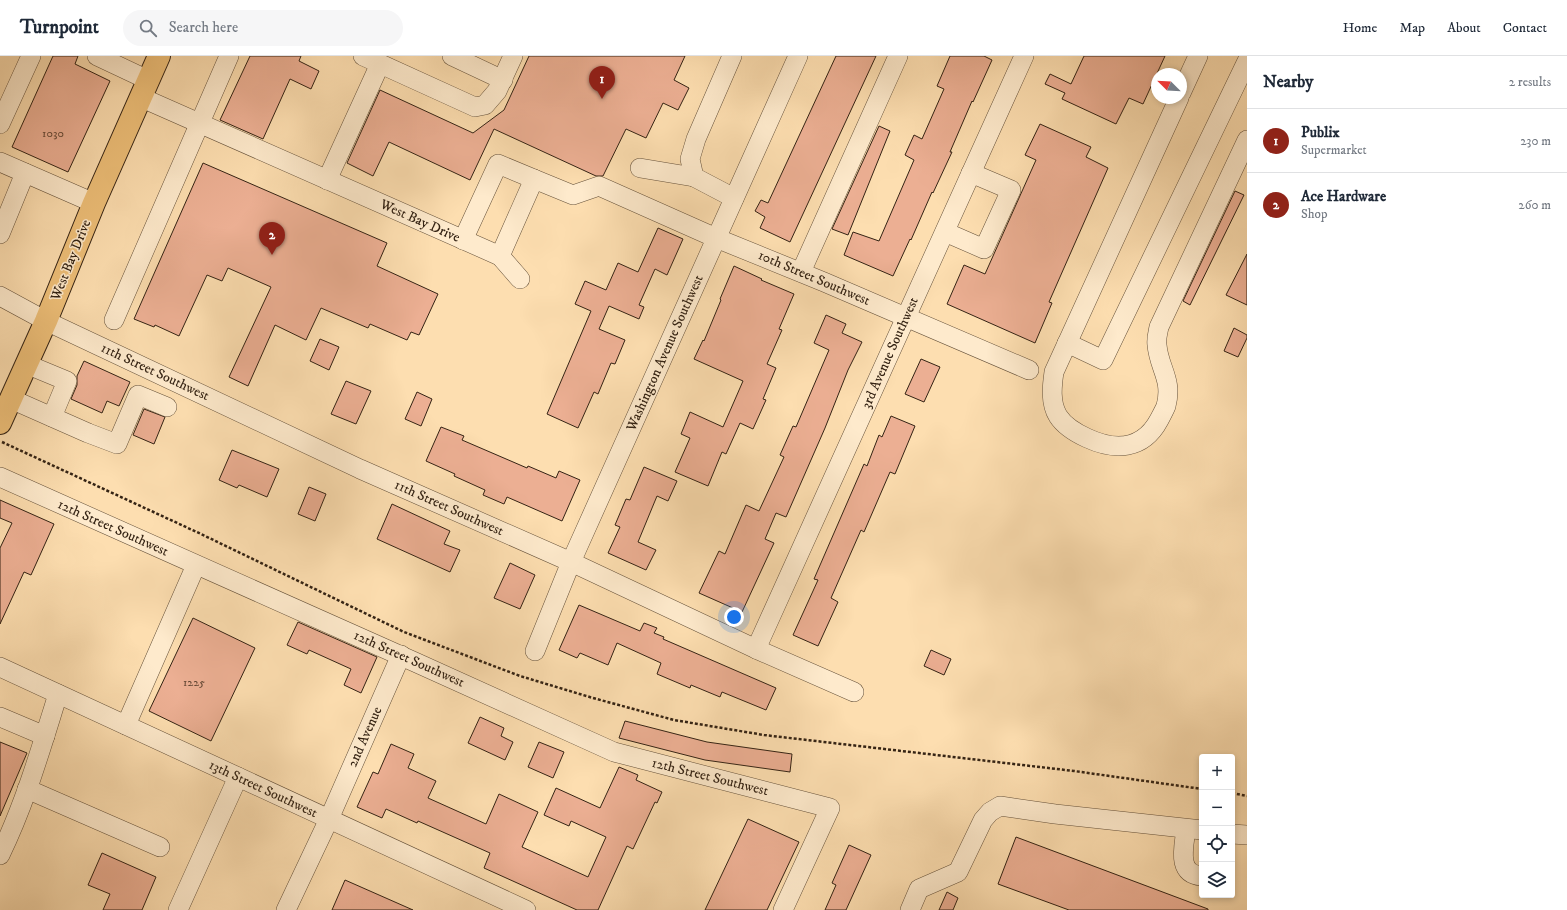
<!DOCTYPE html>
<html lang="en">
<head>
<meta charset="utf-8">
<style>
	body { margin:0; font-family:"IM FELL DW Pica",serif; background:#f6f6f7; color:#1f2937 }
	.controls { position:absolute; right:12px; bottom:12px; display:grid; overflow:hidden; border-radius:4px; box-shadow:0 2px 6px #0003 }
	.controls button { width:36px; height:36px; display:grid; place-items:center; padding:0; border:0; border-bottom:1px solid #e0e1e3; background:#fff; color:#1f2937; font:20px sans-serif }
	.compass { position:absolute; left:1151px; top:12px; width:36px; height:36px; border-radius:50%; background:#fff; box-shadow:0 2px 6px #0003; rotate:294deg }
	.you { position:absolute; left:734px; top:561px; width:14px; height:14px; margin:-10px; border:3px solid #fff; border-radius:50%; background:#1a73e8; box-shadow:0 0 0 6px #1a73e833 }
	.badge { display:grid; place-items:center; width:26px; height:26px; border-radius:50%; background:#8f2418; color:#fff; font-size:13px; font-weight:700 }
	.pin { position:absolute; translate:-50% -33px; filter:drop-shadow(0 1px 2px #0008) }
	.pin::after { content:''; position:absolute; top:21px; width:14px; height:12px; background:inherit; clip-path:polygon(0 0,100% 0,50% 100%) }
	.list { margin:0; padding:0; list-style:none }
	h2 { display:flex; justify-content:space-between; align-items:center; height:52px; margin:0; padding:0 16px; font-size:17px }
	h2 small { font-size:13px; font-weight:400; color:#747a83 }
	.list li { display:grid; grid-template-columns:26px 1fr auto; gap:12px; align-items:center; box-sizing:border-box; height:64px; padding:0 16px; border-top:1px solid #e0e1e3 }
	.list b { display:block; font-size:15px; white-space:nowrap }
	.list p { margin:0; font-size:13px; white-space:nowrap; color:#747a83 }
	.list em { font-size:13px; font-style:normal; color:#747a83 }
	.icon { flex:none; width:22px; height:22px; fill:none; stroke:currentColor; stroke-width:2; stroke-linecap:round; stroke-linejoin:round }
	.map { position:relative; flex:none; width:1247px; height:854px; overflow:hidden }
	header { display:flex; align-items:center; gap:24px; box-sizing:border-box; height:56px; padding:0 20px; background:#fff; border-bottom:1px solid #e0e1e3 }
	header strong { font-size:19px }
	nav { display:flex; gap:22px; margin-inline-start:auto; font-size:14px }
	.search { width:280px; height:36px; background:#f6f6f7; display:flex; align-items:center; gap:10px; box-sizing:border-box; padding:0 14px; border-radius:22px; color:#747a83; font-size:15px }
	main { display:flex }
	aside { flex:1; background:#fff }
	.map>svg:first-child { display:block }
</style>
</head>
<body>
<header>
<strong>Turnpoint</strong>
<div class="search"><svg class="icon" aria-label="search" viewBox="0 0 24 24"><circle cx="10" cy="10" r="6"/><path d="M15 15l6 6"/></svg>Search here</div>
<nav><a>Home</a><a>Map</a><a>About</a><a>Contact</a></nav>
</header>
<main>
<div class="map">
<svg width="1247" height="854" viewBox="0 0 1247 854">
	<rect width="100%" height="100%" fill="#fddeb0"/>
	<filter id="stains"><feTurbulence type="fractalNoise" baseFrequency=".005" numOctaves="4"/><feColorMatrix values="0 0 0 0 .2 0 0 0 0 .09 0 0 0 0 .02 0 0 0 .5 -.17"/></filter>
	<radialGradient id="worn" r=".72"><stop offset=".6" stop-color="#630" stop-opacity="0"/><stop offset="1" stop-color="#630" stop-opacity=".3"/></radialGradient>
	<g fill="#ecaf93" stroke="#342314">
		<path d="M53,0H78L75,8L110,25L68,116L12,91Z"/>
		<path d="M250,0H301L299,5L319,15L311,33L290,23L263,83L220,64Z"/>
		<path d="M529,0H685L674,24L689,32L678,54L663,47L646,82L626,73L603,120H596L494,73L470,124L389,86L373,120L347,107L380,34L473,77L504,54Z"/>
		<path d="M836,0H876L790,186L760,172L765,161L755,155L761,144L768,147Z"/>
		<path d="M950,0H984L992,4L973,46L972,45L950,96H952L933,137L932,136L911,184L910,183L893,220L844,199L853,176L879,185L914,104L905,99L914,79L922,83L944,33L937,30Z"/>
		<path d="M1084,0H1165L1143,48L1129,42L1116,68L1062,43L1065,37L1045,28L1050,18L1071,28Z"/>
		<path d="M1040,68L1091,91L1086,101L1108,112L1049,246L1052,247L1035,287L947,248L964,209L985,218L1036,104L1025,99Z"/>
		<path d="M879,70L890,75L848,179L832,173Z"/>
		<path d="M203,107L387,187L377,210L438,238L419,279L411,276L407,284L370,268L368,272L321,252L306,284L275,269L248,330L229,321L271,231L228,212L222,225L207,219L179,280L155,269L154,271L134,263Z"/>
		<path d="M1235,135L1244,139L1190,249L1183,245Z"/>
		<path d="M658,172L683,183L667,219L655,213L639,249L644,251L639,263L609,250L599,273L625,284L615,308L611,307L598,338L594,336L578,372L547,358L591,255L575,248L585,225L606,234L618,207L638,216Z"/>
		<path d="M1247,198V249L1226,239Z"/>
		<path d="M734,210L762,223L761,224L794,238L779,273L782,274L767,308L776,312L763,343L766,344L753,373L740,367L726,398L722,396L708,430L675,416L690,382L681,378L690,356L723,371L743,325L694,303L703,284L704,285L721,244L720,243Z"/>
		<path d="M826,259L846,268L842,277L862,286L848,314L825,372L786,461L776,457L765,483L774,487L742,556L699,537L719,495L725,498L746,449L759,455L784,401L780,399L793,370L796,371L829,294L814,287Z"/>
		<path d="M1234,272L1247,279V282L1238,301L1224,295Z"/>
		<path d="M320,283L339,291L329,314L310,305Z"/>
		<path d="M921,303L940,311L924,346L905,338Z"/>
		<path d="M84,305L130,326L119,350L107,345L102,357L71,343L77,329V320Z"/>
		<path d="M346,325L371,335L356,368L331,358Z"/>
		<path d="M417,336L432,343L421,370L405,363Z"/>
		<path d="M144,353L165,361L154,388L133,379Z"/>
		<path d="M891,360L915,370L895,418L890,416L864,476L861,474L831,542L838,546L818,590L793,579L818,524L814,523L864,408L867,410L879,379L882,381Z"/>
		<path d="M441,371L464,380L462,384L527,412L528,410L556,422L559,415L580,424L562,465L507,441L504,448L483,439L485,434L454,420L455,418L426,405Z"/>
		<path d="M232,394L279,413L267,441L239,429L237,432L219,424Z"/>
		<path d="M644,411L677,425L668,445L657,440L638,486L656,494L646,514L608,497L620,471L615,469L626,443L630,444Z"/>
		<path d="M309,431L326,438L315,465L298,458Z"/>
		<path d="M0,444L54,468L31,519L24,516L0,568V492L12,467L0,462Z"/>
		<path d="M392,448L450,475L444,488L460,494L450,516L377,483Z"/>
		<path d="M510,507L535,519L520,553L494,542Z"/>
		<path d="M579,549L640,575L644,567L657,572L654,577L664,581L663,583L776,632L766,654L722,636L720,641L691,629L690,632L657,618L661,607L617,587L608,609L580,597L577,602L559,594Z"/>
		<path d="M193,562L255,592L211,685L149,655Z"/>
		<path d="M298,566L377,601L361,637L344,629L351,613L309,594L307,598L287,589Z"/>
		<path d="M931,594L951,603L944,619L924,610Z"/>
		<path d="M480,661L504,672L501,680L513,686L505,704L468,687Z"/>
		<path d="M625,665L707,686L792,698L790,716L705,704L619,682Z"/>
		<path d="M0,686L27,697L0,760Z"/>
		<path d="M539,686L564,696L553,722L528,711Z"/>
		<path d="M391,688L414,698L408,712L436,725L428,742L486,768L499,738L538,756L522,791L588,821L606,781L571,765L569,770L544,759L556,732L600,752L619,711L638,719L636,724L662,736L657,747L655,746L633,793L627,790L598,854H577L484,812L490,797L418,765L417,767L386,753L382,762L357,751L373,716L378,718Z"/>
		<path d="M748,763L799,786L767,854H705Z"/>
		<path d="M1016,781L1208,853V854H1069L998,828Z"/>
		<path d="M849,789L871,799L846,854H825L836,829L832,827Z"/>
		<path d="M102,797L156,821L142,854H103L110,838L88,829Z"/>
		<path d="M345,824L413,854H332Z"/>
		<path d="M947,836L958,842L953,854H939Z"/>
	</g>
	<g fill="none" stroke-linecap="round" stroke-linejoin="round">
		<g stroke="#66523b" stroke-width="20">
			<g id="minor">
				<path d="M97,0L148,24"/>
				<path d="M363,0L475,51L485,49L497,35L513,0"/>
				<path d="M452,0L503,24"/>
				<path d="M732,0L696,83L690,103L694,121L734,142"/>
				<path d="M1181,37L1198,0"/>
				<path d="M140,41L500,200L534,123L573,139L599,130L716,182L824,226L1029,314"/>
				<path d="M1179,42L1054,316C1052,330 1050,347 1058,360C1065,371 1076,377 1087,382C1115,395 1143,394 1159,364C1161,360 1164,355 1166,350C1173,323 1159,313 1157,289C1156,283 1158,276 1159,271L1247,84"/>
				<path d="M0,68L31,0"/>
				<path d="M0,106L94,147"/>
				<path d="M640,112L694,121"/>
				<path d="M327,124L380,8"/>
				<path d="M945,176L984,193L1011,134L971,117"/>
				<path d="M0,178L25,117"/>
				<path d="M463,184L498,108L534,123"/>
				<path d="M500,200L520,223"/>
				<path d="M801,216L898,0"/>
				<path d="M0,240L46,265L360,413L571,506L756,593L854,636"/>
				<path d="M114,264L229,0"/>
				<path d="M1067,287L1103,304L1247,5"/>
				<path d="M26,308L67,325L52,361"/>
				<path d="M11,343L88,377L117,388L138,339L167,351"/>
				<path d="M0,421L417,607L614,696L830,752L783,854"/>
				<path d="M756,593L1024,0"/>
				<path d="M535,595L571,506L798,0"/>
				<path d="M0,611L526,854"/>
				<path d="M0,661L45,680"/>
				<path d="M126,669L196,509"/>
				<path d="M27,733L160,791"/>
				<path d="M1186,773C1184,791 1176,818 1202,820"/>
				<path d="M1232,778L1247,779"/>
				<path d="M0,799C25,748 41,692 58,638"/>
				<path d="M178,854L238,721"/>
				<path d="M286,854L329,763L401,599"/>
				<path d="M910,854L919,833L958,816L983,764L990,756L1000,750L1055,758L1202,774"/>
			</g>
		</g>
		<g stroke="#342314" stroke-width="24">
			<path id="major" d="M0,367L46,265L94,147L159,0"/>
		</g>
		<g stroke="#342314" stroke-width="2.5" stroke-dasharray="3 2" stroke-linecap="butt">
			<path d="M2,386L201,478L404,576L520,620L593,642L674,664L764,679L1074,715L1202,733"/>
			<path d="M1232,737L1247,740"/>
		</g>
		<use href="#minor" stroke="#feeacc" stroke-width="19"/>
		<use href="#major" stroke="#eebf78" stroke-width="22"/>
	</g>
	<g text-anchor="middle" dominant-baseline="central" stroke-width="3" stroke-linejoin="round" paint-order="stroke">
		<g font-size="12" fill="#624634">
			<text x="53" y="77">1030</text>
			<text x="194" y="626">1225</text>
		</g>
		<g font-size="14" fill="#342314" stroke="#feeacc">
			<text transform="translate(420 165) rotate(24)">West Bay Drive</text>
			<text transform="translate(71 204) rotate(-68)">West Bay Drive</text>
			<text transform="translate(814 222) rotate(23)">10th Street Southwest</text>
			<text transform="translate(665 297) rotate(-66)">Washington Avenue Southwest</text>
			<text transform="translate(890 297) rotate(-66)">3rd Avenue Southwest</text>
			<text transform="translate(155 316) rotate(25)">11th Street Southwest</text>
			<text transform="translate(449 452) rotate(24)">11th Street Southwest</text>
			<text transform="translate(113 472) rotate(24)">12th Street Southwest</text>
			<text transform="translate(409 603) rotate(24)">12th Street Southwest</text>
			<text transform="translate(365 681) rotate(-66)">2nd Avenue</text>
			<text transform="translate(710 721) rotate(14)">12th Street Southwest</text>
			<text transform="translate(263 733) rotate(25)">13th Street Southwest</text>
		</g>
	</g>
	<rect width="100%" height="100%" filter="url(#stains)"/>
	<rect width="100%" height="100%" fill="url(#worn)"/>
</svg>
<div class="controls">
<button>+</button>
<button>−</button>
<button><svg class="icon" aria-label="locate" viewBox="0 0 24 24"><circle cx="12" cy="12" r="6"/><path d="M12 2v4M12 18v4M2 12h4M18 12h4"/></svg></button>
<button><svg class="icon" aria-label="layers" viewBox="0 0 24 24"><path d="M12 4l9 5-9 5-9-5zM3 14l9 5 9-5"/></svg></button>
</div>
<svg class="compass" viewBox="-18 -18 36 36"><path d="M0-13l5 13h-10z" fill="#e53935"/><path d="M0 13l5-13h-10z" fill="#747a83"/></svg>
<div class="you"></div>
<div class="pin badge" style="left:602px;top:43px">1</div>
<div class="pin badge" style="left:272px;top:199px">2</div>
</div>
<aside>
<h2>Nearby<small>2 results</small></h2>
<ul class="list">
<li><span class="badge">1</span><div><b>Publix</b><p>Supermarket</p></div><em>230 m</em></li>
<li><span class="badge">2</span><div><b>Ace Hardware</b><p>Shop</p></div><em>260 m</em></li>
</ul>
</aside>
</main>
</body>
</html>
